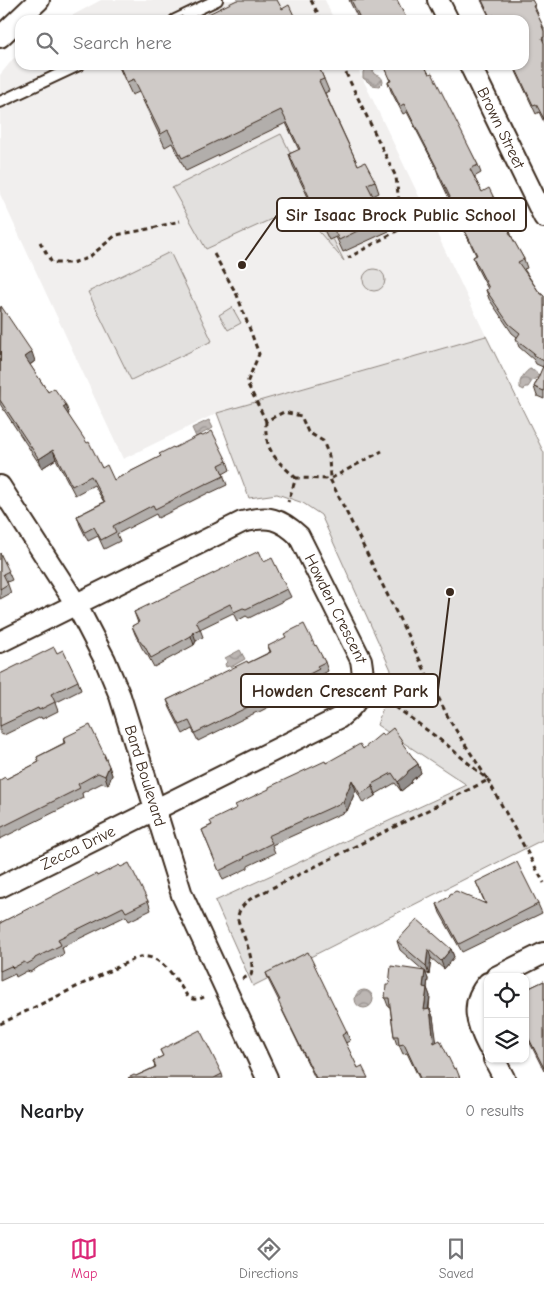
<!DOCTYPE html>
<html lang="en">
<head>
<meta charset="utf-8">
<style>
	body { margin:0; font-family:"Comic Neue",sans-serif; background:#f2f2f2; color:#202124 }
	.controls { position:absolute; right:15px; bottom:15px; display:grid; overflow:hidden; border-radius:10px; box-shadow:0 1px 4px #0004 }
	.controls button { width:45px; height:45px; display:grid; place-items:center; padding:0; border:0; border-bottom:1px solid #e0e0e0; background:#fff; color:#202124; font:25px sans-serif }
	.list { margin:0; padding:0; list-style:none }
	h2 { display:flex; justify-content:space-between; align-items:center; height:65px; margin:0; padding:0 20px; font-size:21px }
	h2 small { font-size:16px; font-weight:400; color:#757577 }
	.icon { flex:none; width:28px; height:28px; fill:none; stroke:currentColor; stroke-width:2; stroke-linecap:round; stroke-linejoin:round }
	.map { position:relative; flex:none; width:544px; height:1078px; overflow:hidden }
	.search { position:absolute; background:#fff; box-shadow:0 1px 4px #0004; left:15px; right:15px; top:15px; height:55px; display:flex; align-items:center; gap:12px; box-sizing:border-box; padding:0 18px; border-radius:15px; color:#757577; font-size:19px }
	.sheet { height:145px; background:#fff }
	nav { display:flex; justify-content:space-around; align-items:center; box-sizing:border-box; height:70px; border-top:1px solid #e0e0e0; background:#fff; font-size:14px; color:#757577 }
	nav a { display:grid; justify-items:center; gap:2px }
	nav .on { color:#db2777 }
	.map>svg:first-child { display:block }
</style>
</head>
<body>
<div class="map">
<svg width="544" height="1078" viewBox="0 0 544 1078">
	<defs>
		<pattern id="water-waves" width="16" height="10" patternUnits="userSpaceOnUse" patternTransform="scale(1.25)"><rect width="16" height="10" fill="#bcb6b3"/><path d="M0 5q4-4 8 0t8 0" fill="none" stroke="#9a9491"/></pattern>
	</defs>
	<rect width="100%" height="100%" fill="#fff"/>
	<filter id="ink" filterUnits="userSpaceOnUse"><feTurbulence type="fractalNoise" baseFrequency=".02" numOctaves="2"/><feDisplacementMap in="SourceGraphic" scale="10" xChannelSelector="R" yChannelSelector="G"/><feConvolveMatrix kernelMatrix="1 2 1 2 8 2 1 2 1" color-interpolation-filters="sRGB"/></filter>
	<g filter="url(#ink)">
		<g fill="#f1efee">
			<path d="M101,0H325L334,20H64Z"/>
			<path d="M20,54V65H356L486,336L217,413L123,459L0,194V75L13,59Z"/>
		</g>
		<g fill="#e2e0de" stroke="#8e857e">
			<path d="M281,134L344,261L298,207L206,249L172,188Z"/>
			<path d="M170,252L212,341L131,380L88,292Z"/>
			<circle cx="374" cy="280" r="11"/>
			<path d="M232,307L241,323L228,330L219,315Z"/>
			<path d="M486,336L544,453V839L253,986L215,901L467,785L377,725L388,692L391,670L321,515L303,503L277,494L249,498L217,413Z"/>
		</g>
		<g fill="url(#water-waves)" stroke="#887e77">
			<path d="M371,67L374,70L373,72L374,74C379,76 382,76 383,82L379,86L372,85L363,78V72C365,69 368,70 371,67Z"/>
			<path d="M530,369C534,370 536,370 537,374L540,375L539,379L536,378L532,381L528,387H525L524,390L520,388C520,386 520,384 520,382C521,378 526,371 530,369Z"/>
			<path d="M209,420L213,428L196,437L192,428Z"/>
			<path d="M240,650L245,659L231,667L229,666L226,667L225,664L227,662L225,658Z"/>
			<circle cx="364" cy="999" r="9"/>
		</g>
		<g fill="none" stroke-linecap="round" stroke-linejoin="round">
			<g stroke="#3b2a1e" stroke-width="14">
				<g id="lane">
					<path d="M175,20L217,0"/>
					<path d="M0,102L79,65"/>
				</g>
			</g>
			<g stroke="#3b2a1e" stroke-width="24">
				<g id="street">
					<path d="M438,0L448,20"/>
					<path d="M0,37L39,0"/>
					<path id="s1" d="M470,65L544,217"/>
					<path id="s2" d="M0,486L76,604L105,660L120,696L182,895L267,1078"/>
					<path id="s3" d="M0,642L242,522C268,515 280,518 299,536L361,660C366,688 362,700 339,718L0,887"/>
					<path d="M496,977L544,953"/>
					<path d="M488,983C469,1004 477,1024 488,1046"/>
					<path d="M494,1059L504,1078"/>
				</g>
			</g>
			<g stroke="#3b2a1e" stroke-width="3" stroke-dasharray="5 4" stroke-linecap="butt">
				<path d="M311,0L321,20"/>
				<path d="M342,65L396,177L402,228L348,258"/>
				<path d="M40,242L52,263H72L88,258L116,235L144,230L180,221"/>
				<path d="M214,254L237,295L259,354L247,383L266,421L284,412L301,416L308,432L323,441L329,456L330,479L382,451"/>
				<path d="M266,421C264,451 276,460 296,478"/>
				<path d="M381,696L447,745L488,780L544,883"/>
				<path d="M242,979L251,975C256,962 242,933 238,920C237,911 244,903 252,898L488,780L450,721L330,479L296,478L288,502"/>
				<path d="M0,1024L136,958C140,957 144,956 148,957C166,960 178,983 188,997C194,1000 198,1000 204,997"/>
			</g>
			<use href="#lane" stroke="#fff" stroke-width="10"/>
			<use href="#street" stroke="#fff" stroke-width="20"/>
		</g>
		<g fill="#b2aeab" stroke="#3b2a1e">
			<path d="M349,0H397L407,20H359Z"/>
			<path d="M481,0H532L538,14H537L544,28V122L539,112L536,114L513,65H524V20H491Z"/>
			<path d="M118,65H318L324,79L329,91L325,93L358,165L375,181L379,193L373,196L384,218L389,231L343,252L336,237L329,240L293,166L289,154L299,150L286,123L186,171L172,143L165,147L139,92L132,95Z"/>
			<path d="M383,65H424L478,165L481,173L474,177L482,192L510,231L513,240L524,259L527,268L524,269L539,292L544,296V399L537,396L534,387L543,367L536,364L534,360L519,347L516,339L517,337L512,333L489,299L486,290L488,289L476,266L473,257L476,255L452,206L449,198L439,177L436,168L407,112L403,114L391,91L388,82L390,81Z"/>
			<path d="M0,307L35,361L30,365L48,392L69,414L68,415L102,468L114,480L160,457L174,448L227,461L230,470L223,474L227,485L210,493V492L158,518L156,514L117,534L120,541L104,549L98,536L88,541L80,525L77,516L104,502L94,485L75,495L56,459L42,468L0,404Z"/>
			<path d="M0,553L12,580L7,582L11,593L0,599Z"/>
			<path d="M264,562L287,589L291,597L249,618L246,616L237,621L233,613L200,629L203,637L196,641L194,645L154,667L147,654H146L142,648L135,634L132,626L138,623L134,612Z"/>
			<path d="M268,646H315L325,662L328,671L321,675L322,678L292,693V695L257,713V712L198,741L192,729L183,734L170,708L167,700L248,663L270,652Z"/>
			<path d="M57,653L78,681L81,690L55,703L58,711L42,719L41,717L4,735L0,734V674Z"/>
			<path d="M383,736L406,749L418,764L421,773L412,780L411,783L401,791L395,783L376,794L375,796L363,803L356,790L347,811L272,845L275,853L248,866V868L223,880L202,830L326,763L363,749Z"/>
			<path d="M63,738L105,756L112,775L108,785L102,783L82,793L83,798L0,839V780L6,779L39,762L37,757L64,743Z"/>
			<path d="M121,867L148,901L151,910L129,921L126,916L62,947L64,954L38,967L37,968L30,972L27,971L16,977L15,974L0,981V923L97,876Z"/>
			<path d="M476,882L538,904L542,913L462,952L440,913L437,904L485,903Z"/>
			<path d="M397,941L451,949L454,957L444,969L431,958L429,975L425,972L428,979L427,988L430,996L429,1009H430L433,1017L436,1042L460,1078H419L407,1053L403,1054L399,1045H397L394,1036L390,1007L388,1006L385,998L389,985L424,971L400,950Z"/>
			<path d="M266,973L347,1032L350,1041L345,1043L358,1068L368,1078H315L282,1010L279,1001L269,981Z"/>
			<path d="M544,981V1071L525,1033V990Z"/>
			<path d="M160,1050L222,1074L223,1078H128L136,1076L155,1067L153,1061L163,1056Z"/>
		</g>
		<g fill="#918d8b" stroke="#3b2a1e">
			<path d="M32,352L35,361L28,366L25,357Z"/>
			<path d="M66,405L69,414L66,416L63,407Z"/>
			<path d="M53,450L56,459L42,468L39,459Z"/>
			<path d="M193,632L196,641L194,645L191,636Z"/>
			<path d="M418,764L421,773L412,780L411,783L401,791L398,782L408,771Z"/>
			<path d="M109,766L112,775L108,785L105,776Z"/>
			<path d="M352,780L356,790L347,811L343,802Z"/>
			<path d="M372,784L376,794L375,796L372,787Z"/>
			<path d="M428,949L431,958L429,975L426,966Z"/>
			<path d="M451,949L454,957L444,969L441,961Z"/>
			<path d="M425,971L428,979L426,996L423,987Z"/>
			<path d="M427,988L430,996L427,1018L424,1010Z"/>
			<path d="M430,1009L433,1017L438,1051L434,1043Z"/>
		</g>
		<g fill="#cfcac7" stroke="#3b2a1e">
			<path d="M237,0H277L282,9L289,5L296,20H196Z"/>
			<path d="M351,0H397L407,20H361Z"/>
			<path d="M482,0H532L535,5L533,6L543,26H542L544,31V37L542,38L544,43V119L536,104L533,105L514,65H524V20H496L494,15L490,17Z"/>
			<path d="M182,16L184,20H174Z"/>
			<path d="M119,65H318L324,79L319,81L358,165L365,162L375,181L367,184L384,218L339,240L331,224L324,228L289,154L300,149L281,110L182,158L168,130L161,134L134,79L127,82Z"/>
			<path d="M384,65H424L429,74L432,73L478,165L470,169L482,192L489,188L510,231L509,232L524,259L518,262L539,292L544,296V361L533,355L534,353L516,339L520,333L509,324L486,290L489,288L473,257L477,255L449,198L450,197L436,168H437L404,104L400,106L388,82L391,81Z"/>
			<path d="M1,306L32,352L25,357L48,392L54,388L66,405L63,407L87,443L89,442L102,468L107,465L114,480L161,456L159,454L173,447L174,448L200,435L203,436L212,431L227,461L219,465L224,476L207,484V483L155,509L153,505L113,526L116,532L101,540L94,527L85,532L77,516L105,502L91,476L72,486L53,450L39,459L0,400Z"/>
			<path d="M544,364V391L534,387Z"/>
			<path d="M259,551L264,562L272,558L287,589L246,609L243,608L234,612L230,604L196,621L200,629L193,632L191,636L151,658L144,645H143L139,640L132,626L139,622L134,612Z"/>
			<path d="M0,553L9,571L3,574L8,584L0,589Z"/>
			<path d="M304,624L315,646L316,645L325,662L317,666L319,669L288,685L289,686L254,705V704L195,733L189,721L180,725L167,700L247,661L248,663L271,652L268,646L286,637L284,634Z"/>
			<path d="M54,647L57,653L63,650L78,681L51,694L55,702L39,710L38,708L0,726V674Z"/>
			<path d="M90,725L105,756H104L109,766L105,776L98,773L78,784L80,788L0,828V780L5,777L6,779L39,762L37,757L65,743L63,738Z"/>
			<path d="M393,728L403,742L402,743L418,764L408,771L407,774L398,782L392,773L372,784V787L360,794L352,780L343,802L268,836L272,843L244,857L245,858L219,871L202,830L212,825L210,821L237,808L235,805L269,789V787L325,761L326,763L360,744L363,749L381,734L383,736Z"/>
			<path d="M517,862L538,904L459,944L437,904L449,897L450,894L456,891L486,904L476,882Z"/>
			<path d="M129,863L148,901L126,912L123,907L58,939L61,945L35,958L34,960L27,964L24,962L13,968L11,966L0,971V923L96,874L97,876L119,865L121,867Z"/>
			<path d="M417,919L451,949L441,961L428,949L426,966L397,941Z"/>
			<path d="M308,952L347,1032L342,1035L358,1068L362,1066L368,1078H316L278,1001L280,1000L266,973Z"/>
			<path d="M391,966L425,971L423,987L427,988L424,1010L430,1009L434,1043L440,1040L454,1069L456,1068L460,1078H420L404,1044L399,1045L398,1036H394L389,998H385L386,985H389Z"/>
			<path d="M544,981V1068L525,1031V990Z"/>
			<path d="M200,1030L222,1074L214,1078H128L134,1075L136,1076L156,1067L153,1061L163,1056L160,1050Z"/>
		</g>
	</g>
	<g text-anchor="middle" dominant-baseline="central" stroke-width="4" stroke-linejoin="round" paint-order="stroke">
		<g font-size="16" fill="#3b2a1e" stroke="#fff">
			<text stroke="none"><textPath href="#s1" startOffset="70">Brown Street</textPath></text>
			<text stroke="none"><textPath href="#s3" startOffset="414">Howden Crescent</textPath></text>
			<text stroke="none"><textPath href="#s2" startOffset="326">Bard Boulevard</textPath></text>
			<text transform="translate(78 848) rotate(-26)">Zecca Drive</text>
		</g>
	</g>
	<path fill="none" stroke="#3b2a1e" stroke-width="2" d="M242 265L277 215M450 592L438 690"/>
	<g fill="#3b2a1e" stroke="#fff" stroke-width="2">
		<circle cx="242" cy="265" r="5"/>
		<circle cx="450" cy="592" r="5"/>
	</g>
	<g fill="#fff" stroke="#3b2a1e" stroke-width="2">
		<rect x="277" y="198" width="249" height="33" rx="5"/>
		<rect x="241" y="674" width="197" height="33" rx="5"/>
	</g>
	<g font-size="18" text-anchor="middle" font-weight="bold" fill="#3b2a1e">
		<text x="401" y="221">Sir Isaac Brock Public School</text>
		<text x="340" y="697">Howden Crescent Park</text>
	</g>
</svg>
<div class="controls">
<button><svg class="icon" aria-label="locate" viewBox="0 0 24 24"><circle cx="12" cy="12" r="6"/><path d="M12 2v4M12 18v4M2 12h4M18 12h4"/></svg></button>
<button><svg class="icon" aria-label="layers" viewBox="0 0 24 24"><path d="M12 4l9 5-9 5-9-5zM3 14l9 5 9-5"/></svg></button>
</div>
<div class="search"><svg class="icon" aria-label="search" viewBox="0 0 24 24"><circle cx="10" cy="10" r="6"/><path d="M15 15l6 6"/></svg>Search here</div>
</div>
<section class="sheet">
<h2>Nearby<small>0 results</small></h2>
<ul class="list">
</ul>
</section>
<nav>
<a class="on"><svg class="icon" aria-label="map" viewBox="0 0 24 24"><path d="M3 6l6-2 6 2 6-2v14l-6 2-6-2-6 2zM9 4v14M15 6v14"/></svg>Map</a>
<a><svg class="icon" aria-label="directions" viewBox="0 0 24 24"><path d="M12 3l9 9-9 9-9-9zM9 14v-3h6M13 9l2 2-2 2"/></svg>Directions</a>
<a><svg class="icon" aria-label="saved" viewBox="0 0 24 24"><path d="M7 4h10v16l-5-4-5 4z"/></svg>Saved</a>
</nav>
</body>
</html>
